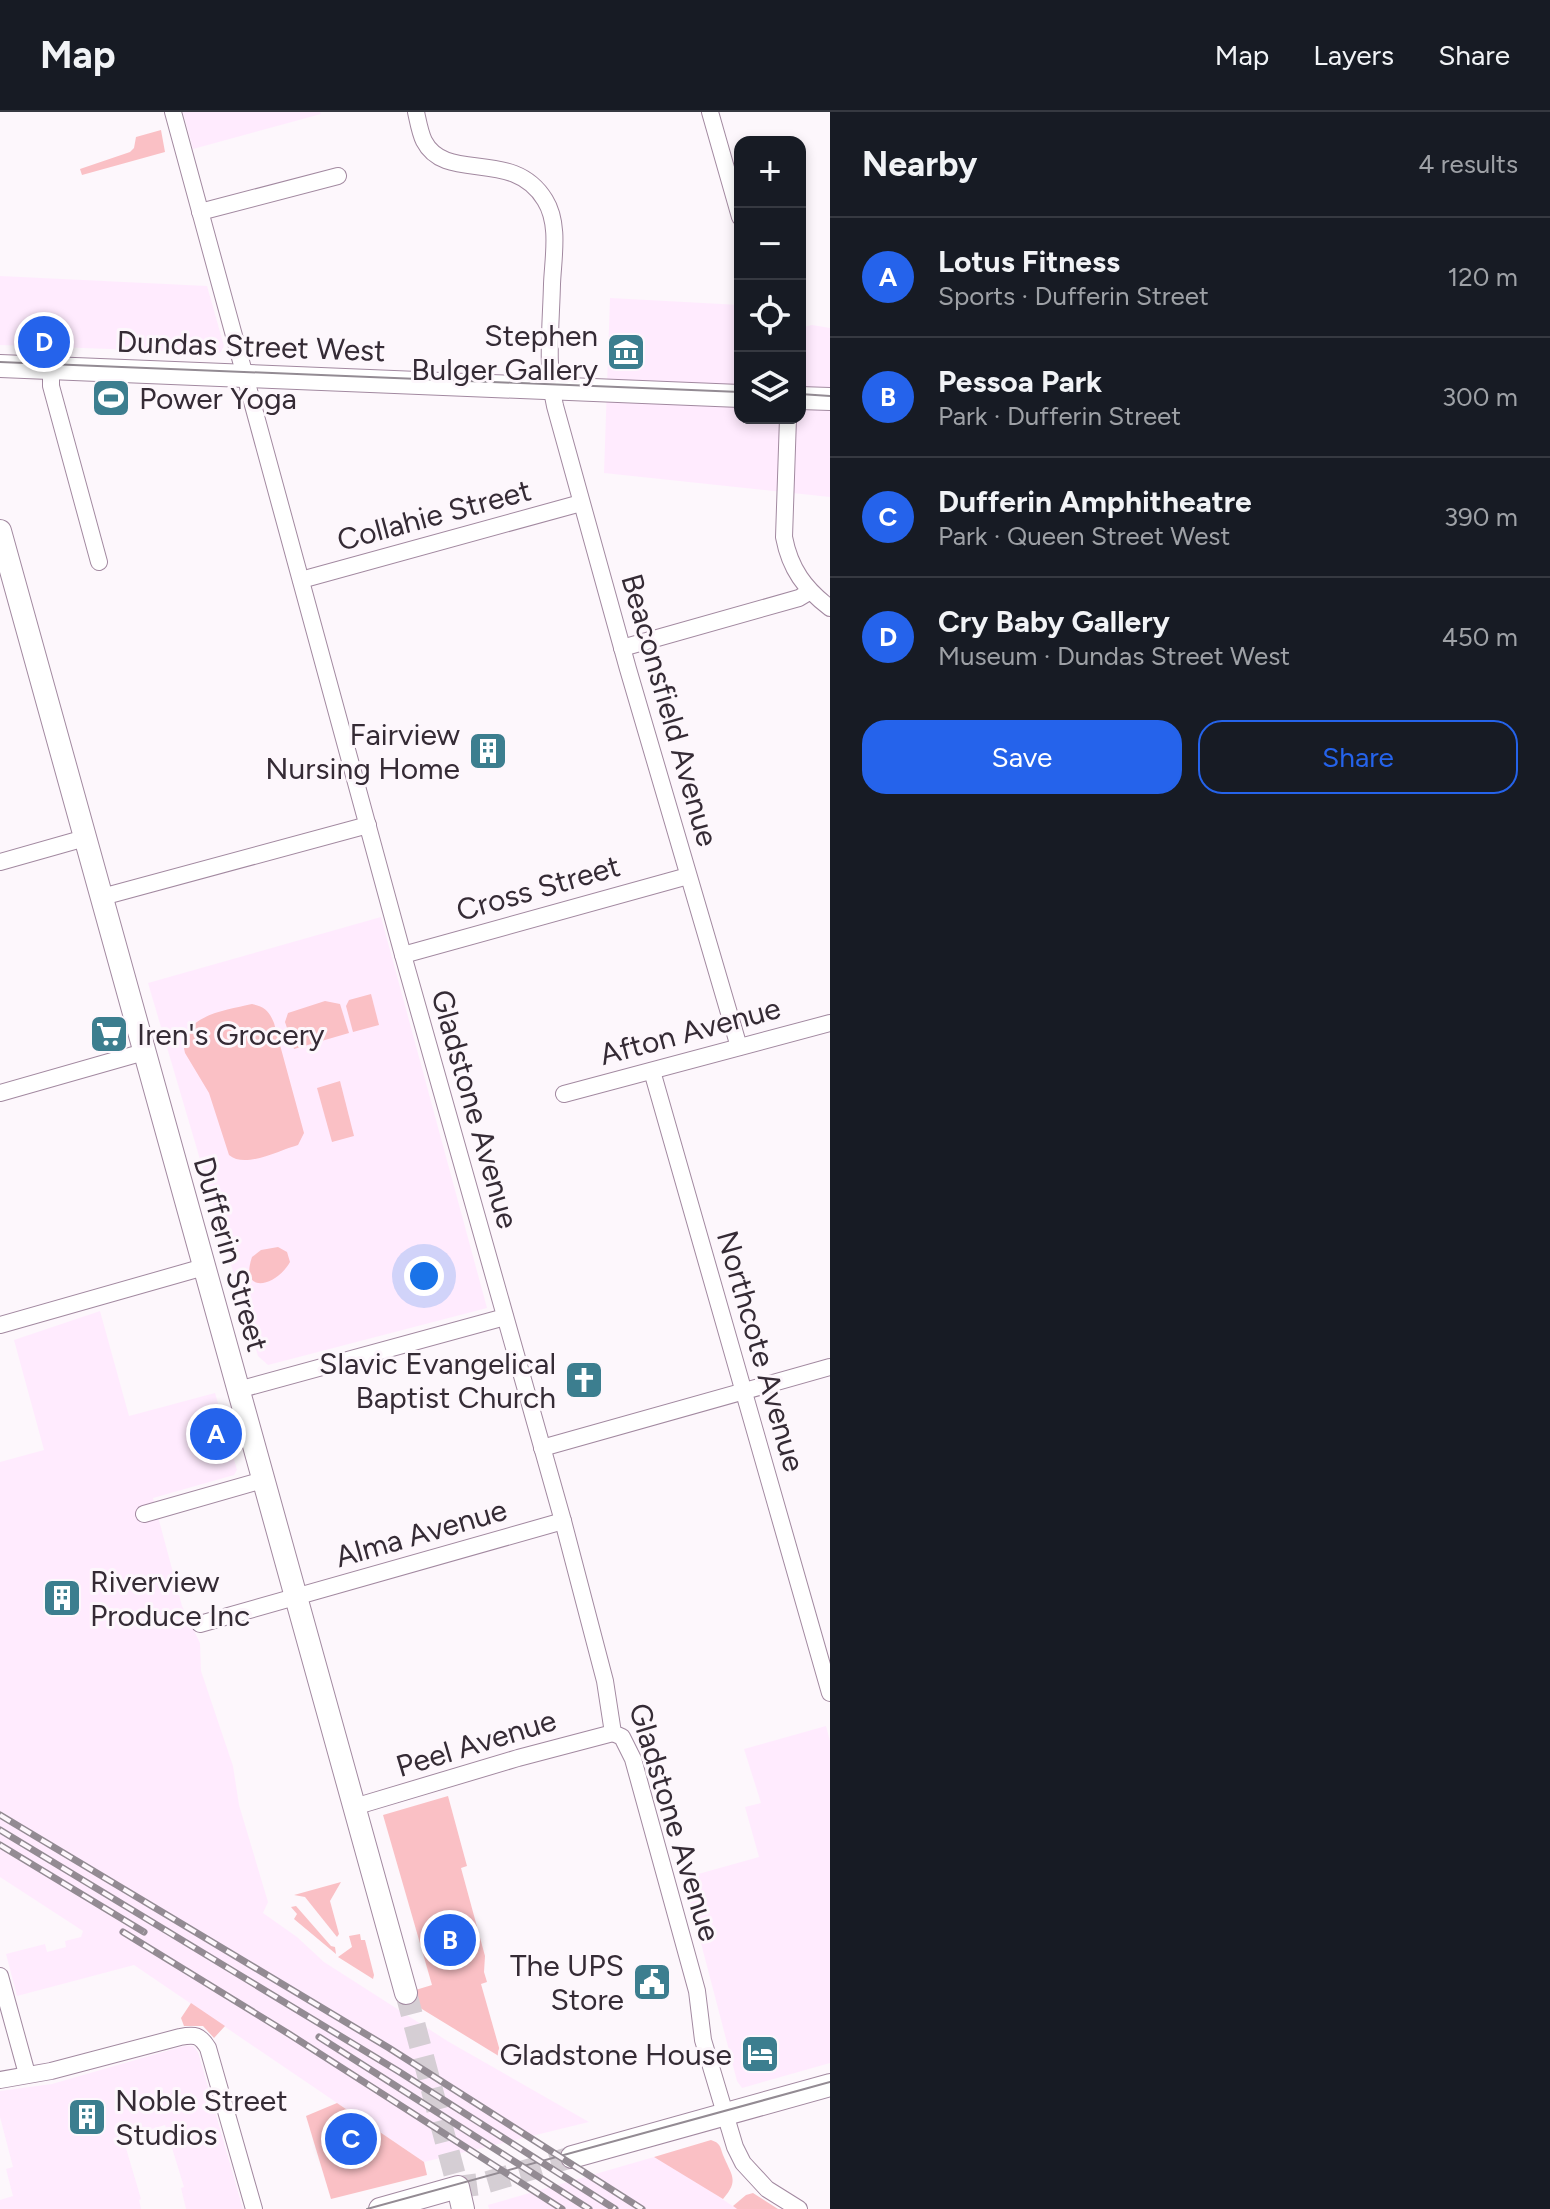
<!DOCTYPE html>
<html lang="en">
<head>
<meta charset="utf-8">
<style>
	body { margin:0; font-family:Figtree,sans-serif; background:#20242c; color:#f1f3f6 }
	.controls { position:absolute; right:24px; top:24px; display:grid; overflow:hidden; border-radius:16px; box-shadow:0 4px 12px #0003 }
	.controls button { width:72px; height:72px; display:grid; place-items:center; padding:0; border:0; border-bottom:2px solid #363941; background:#171b24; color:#f1f3f6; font:40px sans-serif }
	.you { position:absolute; left:424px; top:1164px; width:28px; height:28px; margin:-20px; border:6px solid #fff; border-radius:50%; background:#1a73e8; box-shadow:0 0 0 12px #1a73e833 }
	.badge { display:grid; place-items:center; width:52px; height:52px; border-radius:50%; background:#2563eb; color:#fff; font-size:26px; font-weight:700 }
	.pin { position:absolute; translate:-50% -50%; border:4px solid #fff; box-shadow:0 2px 8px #0006 }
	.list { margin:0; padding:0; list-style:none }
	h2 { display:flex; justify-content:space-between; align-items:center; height:104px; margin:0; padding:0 32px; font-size:34px }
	h2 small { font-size:26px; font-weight:400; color:#9ea1a6 }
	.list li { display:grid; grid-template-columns:52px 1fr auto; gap:24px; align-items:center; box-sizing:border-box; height:120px; padding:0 32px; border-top:2px solid #363941 }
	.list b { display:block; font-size:30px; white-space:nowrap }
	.list p { margin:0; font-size:26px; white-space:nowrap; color:#9ea1a6 }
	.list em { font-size:26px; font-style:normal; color:#9ea1a6 }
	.actions { display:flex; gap:16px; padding:24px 32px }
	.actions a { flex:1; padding:18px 0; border:2px solid #2563eb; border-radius:24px; text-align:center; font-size:28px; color:#2563eb }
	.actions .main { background:#2563eb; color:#fff }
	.icon { flex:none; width:44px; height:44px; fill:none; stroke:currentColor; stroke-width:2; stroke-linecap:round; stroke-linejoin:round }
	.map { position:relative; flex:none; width:830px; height:2097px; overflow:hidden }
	header { display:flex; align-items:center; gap:48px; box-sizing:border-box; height:112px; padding:0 40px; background:#171b24; border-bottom:2px solid #363941 }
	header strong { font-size:38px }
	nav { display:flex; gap:44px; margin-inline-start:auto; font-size:28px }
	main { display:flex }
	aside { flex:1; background:#171b24 }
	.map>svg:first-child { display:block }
</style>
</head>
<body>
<header>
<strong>Map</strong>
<nav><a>Map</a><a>Layers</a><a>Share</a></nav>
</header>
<main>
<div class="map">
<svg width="830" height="2097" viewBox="0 0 830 2097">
	<rect width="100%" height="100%" fill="#fdf7fc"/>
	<g fill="#ffebfe">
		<path d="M183,0H320L321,2L193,37Z"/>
		<path d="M0,164L207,174L224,234L220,241L0,233Z"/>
		<path d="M610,186L740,193V306H800V216L812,213L830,216V385L604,361Z"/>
		<path d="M381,805L487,1196L268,1253L258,1244L148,871Z"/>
		<path d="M100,1199L129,1304L215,1281L237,1358L234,1363L153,1386L182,1494L200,1531L201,1559L233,1654L239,1693L268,1790L263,1801L297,1825L324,1850L449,1930L589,2010L424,2050L134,1853L17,1884L6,1842L45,1832L47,1840L66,1835L65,1829L81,1825L83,1819L0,1765V1350L44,1338L14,1228Z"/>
		<path d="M826,1614L830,1629V1951L742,1976L737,1969L684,1766L759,1745L745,1695L761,1691L744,1637Z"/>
		<path d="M184,1934H193L198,1940L243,2097H186L181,2076L184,2075L165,2013L123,2026L141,2087L139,2088L141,2097H0V2088L13,2084L6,2057L13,2055L0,2005V1979L52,1972Z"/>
		<path d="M654,2045L687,2063L737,2097H489L488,2093Z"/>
	</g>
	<g fill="#fac0c5">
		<path d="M161,18L165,40L82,63L80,57L130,40L134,36L136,25Z"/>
		<path d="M371,882L379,913L353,920L346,894L349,888Z"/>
		<path d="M325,889L340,892L349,921L294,937L285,910L288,901Z"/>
		<path d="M252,892C265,895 269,899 274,911L304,1021L298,1033C280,1038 245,1057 229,1043L209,981L185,941L182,927C195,901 227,898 252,892Z"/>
		<path d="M340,969L354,1024L332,1030L317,976Z"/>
		<path d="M278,1135L287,1140L290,1150C276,1175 239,1183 252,1145L261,1138Z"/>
		<path d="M448,1684L467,1754L461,1756L485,1844L484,1860L487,1870L481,1872L502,1946L399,1883L432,1873L383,1703Z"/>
		<path d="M341,1770L330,1789L339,1822L337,1825L305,1785L294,1783Z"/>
		<path d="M296,1794L331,1834L335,1835L336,1842L294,1807L297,1802L291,1795Z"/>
		<path d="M360,1822L361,1828H365L374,1863L373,1867L338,1845L352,1835L349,1824Z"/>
		<path d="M191,1891L225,1914L214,1926L203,1914H184L181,1906Z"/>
		<path d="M337,1991L424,2050L427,2063L331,2087L306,2004Z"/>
		<path d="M711,2028C720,2031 720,2034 723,2043C731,2063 740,2068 723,2087L654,2045Z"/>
		<path d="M753,2081L778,2097H737L733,2094L746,2083Z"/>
	</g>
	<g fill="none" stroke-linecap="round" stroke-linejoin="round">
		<path stroke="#d5ced4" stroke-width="22" stroke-dasharray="22 11" stroke-linecap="butt" d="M406,1881L458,2075L481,2072L572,2045"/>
		<g stroke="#a289a0" stroke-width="18">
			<g id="minor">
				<path d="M173,0L403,843L563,1409L605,1569L613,1621L622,1625L633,1647L697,1879L703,1928L735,2035L743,2051L767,2077L799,2097"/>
				<path d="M416,0C418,9 420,21 424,29C446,72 513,35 545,88C560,112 553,146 552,172C551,213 546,254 555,294L628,557L739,935"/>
				<path d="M710,0L740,105"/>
				<path d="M200,100L338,64"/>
				<path d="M51,256V274L99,450"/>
				<path d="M788,306L784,425C790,457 805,477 830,496"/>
				<path d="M301,468L581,391"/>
				<path d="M622,536L799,486L809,480"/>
				<path d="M0,750L85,726"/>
				<path d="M102,785L368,713"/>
				<path d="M403,843L688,764"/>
				<path d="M652,959L830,1581"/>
				<path d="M0,981L144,940"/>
				<path d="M564,982L830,911"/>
				<path d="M0,1213L204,1155"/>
				<path d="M238,1278L505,1205"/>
				<path d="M542,1336L830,1255"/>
				<path d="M144,1402L263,1368"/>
				<path d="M200,1512L563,1409"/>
				<path d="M354,1695L518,1646L613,1621"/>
				<path d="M0,1864L27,1962"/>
				<path d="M0,1968L51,1959L180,1925C195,1922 200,1923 208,1936L254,2097"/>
			</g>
		</g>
		<g stroke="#a289a0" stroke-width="24">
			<g id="secondary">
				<path d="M0,254L740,284"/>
				<path d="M800,286L830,287"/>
				<path d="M0,419L406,1881"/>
				<path d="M572,2045L830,1973"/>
				<path d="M380,2097L458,2075L463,2097"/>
			</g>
		</g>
		<use href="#minor" stroke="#fff" stroke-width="16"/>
		<use href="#secondary" stroke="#fff" stroke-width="22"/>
		<g stroke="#938b93" stroke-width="2">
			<path d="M0,250L740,280"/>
			<path d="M800,282L830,284"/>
			<path d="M367,2097L830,1970"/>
		</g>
		<g stroke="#938b93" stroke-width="7">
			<g id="rail">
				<path d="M0,1703L389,1936L642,2097"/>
				<path d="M0,1718L398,1959L615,2097"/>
				<path d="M0,1733L144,1820"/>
				<path d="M123,1820L289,1922L562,2097"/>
				<path d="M319,1925L589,2097"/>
			</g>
		</g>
		<use href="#rail" stroke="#fdf7fc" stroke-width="4" stroke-dasharray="12" stroke-linecap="butt"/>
	</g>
	<defs>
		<g id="museum-square" transform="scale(2)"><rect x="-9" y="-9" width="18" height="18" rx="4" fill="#3c7e8f" stroke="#fdf7fc"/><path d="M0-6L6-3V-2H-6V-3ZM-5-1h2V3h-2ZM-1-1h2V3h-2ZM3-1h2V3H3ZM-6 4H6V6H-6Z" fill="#fff"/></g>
		<g id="stadium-square" transform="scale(2)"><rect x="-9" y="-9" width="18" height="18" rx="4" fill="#3c7e8f" stroke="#fdf7fc"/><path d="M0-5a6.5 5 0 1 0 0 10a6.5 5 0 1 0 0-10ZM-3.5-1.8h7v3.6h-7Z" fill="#fff"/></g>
		<g id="building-square" transform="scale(2)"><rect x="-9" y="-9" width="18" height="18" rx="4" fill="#3c7e8f" stroke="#fdf7fc"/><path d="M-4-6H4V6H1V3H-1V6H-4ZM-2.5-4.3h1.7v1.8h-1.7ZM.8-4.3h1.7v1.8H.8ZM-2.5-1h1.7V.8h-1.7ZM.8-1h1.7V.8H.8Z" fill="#fff"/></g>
		<g id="supermarket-square" transform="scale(2)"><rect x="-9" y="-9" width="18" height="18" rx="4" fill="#3c7e8f" stroke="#fdf7fc"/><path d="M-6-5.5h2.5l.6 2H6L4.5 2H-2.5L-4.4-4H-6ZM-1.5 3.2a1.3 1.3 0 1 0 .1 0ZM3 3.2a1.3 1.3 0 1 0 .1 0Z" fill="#fff"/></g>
		<g id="church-square" transform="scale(2)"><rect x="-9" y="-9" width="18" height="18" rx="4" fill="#3c7e8f" stroke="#fdf7fc"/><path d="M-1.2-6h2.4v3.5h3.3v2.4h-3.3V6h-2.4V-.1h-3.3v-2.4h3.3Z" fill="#fff"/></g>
		<g id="civic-square" transform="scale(2)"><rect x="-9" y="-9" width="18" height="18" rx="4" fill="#3c7e8f" stroke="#fdf7fc"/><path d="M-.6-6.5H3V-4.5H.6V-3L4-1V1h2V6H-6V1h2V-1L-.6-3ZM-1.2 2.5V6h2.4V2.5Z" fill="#fff"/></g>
		<g id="hotel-square" transform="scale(2)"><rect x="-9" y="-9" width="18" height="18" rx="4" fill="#3c7e8f" stroke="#fdf7fc"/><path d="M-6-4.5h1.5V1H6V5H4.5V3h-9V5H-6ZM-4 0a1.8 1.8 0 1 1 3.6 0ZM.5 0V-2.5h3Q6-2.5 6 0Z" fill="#fff"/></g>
	</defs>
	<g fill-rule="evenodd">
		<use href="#museum-square" x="626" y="240"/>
		<use href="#stadium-square" x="111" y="286"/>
		<use href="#building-square" x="488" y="639"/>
		<use href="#supermarket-square" x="109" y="922"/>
		<use href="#church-square" x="584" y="1268"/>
		<use href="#building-square" x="62" y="1486"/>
		<use href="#civic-square" x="652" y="1870"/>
		<use href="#hotel-square" x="760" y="1942"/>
		<use href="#building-square" x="87" y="2005"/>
	</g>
	<g text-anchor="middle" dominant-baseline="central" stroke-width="6" stroke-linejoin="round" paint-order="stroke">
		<g font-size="30" fill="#352b35" stroke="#fdf7fc" text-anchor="end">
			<text x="598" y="223">Stephen<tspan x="598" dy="34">Bulger Gallery</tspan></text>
			<text x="139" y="286" text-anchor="start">Power Yoga</text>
			<text x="460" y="622">Fairview<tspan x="460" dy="34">Nursing Home</tspan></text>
			<text x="137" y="922" text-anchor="start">Iren's Grocery</text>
			<text x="556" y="1251">Slavic Evangelical<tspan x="556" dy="34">Baptist Church</tspan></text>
			<text x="90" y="1469" text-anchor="start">Riverview<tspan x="90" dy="34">Produce Inc</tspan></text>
			<text x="624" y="1853">The UPS<tspan x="624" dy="34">Store</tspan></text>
			<text x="732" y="1942">Gladstone House</text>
			<text x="115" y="1988" text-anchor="start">Noble Street<tspan x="115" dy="34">Studios</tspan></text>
		</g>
		<g font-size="30" fill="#352b35" stroke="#fdf7fc">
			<text transform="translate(251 234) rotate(2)">Dundas Street West</text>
			<text transform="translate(434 403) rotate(-15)">Collahie Street</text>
			<text transform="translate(670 598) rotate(74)">Beaconsfield Avenue</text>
			<text transform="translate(538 776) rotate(-16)">Cross Street</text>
			<text transform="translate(690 919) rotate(-15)">Afton Avenue</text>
			<text transform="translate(475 997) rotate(74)">Gladstone Avenue</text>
			<text transform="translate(231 1142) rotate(74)">Dufferin Street</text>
			<text transform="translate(761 1239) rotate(74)">Northcote Avenue</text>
			<text transform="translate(421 1421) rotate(-16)">Alma Avenue</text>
			<text transform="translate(476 1631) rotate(-17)">Peel Avenue</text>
			<text transform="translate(675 1710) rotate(73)">Gladstone Avenue</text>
		</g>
	</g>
</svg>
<div class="controls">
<button>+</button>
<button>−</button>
<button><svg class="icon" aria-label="locate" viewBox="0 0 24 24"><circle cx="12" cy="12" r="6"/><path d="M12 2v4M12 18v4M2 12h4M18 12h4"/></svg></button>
<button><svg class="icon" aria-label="layers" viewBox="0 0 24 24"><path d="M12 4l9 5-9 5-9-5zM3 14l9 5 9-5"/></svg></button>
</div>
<div class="you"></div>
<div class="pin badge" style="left:216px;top:1322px">A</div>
<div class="pin badge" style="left:450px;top:1828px">B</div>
<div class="pin badge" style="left:351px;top:2027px">C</div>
<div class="pin badge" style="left:44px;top:230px">D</div>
</div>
<aside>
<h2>Nearby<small>4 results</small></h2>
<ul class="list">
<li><span class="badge">A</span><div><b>Lotus Fitness</b><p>Sports · Dufferin Street</p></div><em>120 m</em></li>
<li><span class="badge">B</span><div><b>Pessoa Park</b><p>Park · Dufferin Street</p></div><em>300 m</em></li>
<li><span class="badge">C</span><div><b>Dufferin Amphitheatre</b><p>Park · Queen Street West</p></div><em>390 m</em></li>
<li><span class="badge">D</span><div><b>Cry Baby Gallery</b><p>Museum · Dundas Street West</p></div><em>450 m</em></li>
</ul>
<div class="actions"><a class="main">Save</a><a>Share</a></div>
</aside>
</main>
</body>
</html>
